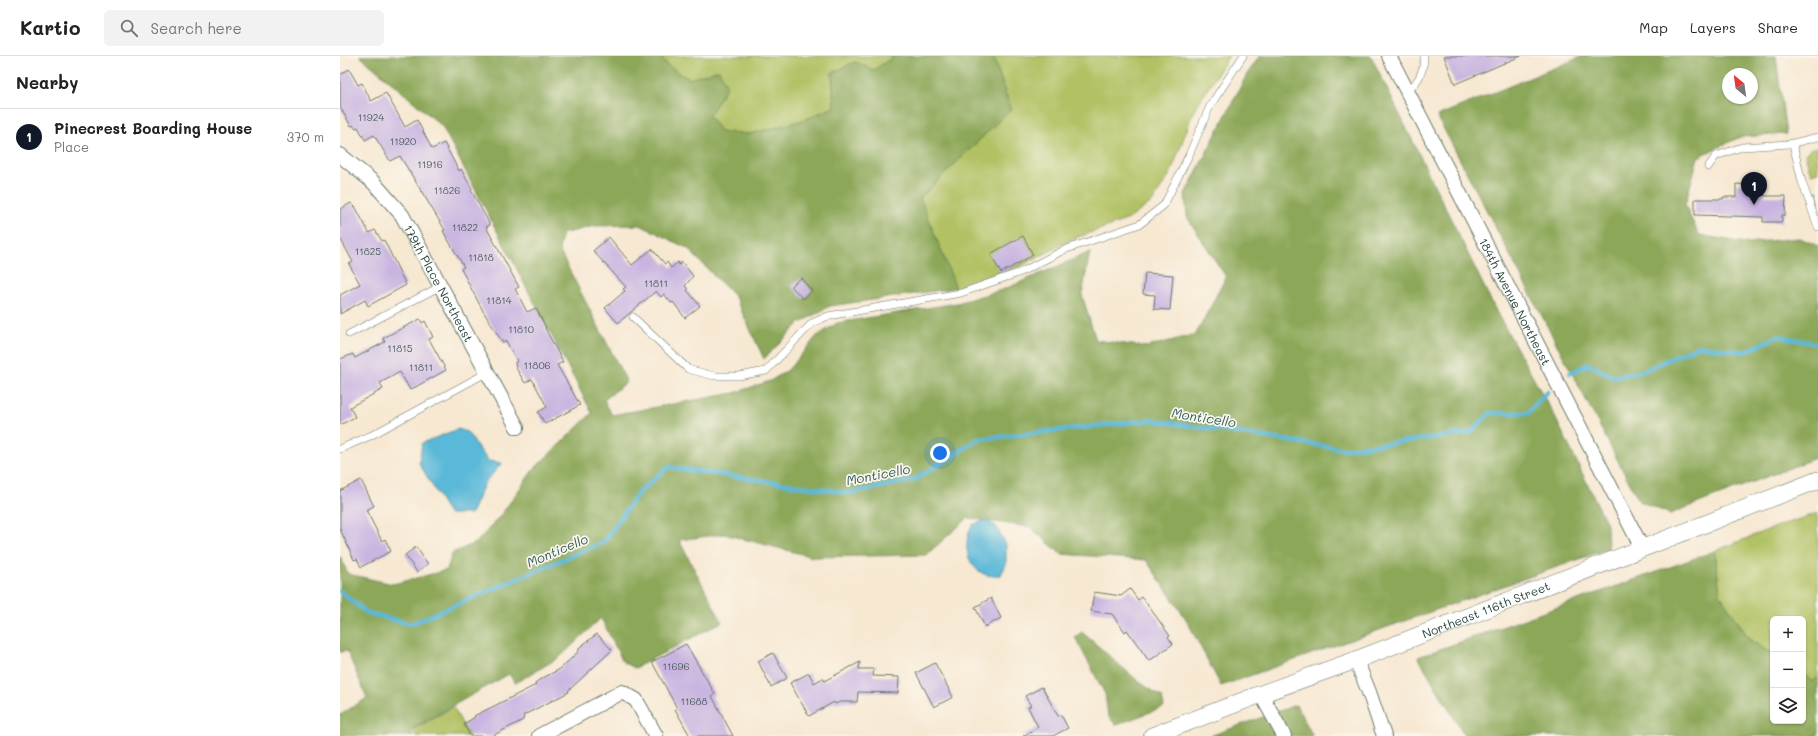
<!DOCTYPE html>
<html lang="en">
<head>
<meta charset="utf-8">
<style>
	body { margin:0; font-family:Mali,sans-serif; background:#f2f2f2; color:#222 }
	.controls { position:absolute; right:12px; bottom:12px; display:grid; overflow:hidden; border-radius:6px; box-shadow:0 1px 3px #0004 }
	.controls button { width:36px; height:36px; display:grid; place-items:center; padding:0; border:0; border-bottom:1px solid #e0e0e0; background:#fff; color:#222; font:20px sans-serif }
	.compass { position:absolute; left:1382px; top:12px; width:36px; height:36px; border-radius:50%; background:#fff; box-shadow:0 1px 3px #0004; rotate:331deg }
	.you { position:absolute; left:600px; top:397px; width:14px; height:14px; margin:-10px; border:3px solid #fff; border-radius:50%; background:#1a73e8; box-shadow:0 0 0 6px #1a73e833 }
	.badge { display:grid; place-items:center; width:26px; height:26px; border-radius:50%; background:#111827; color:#fff; font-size:13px; font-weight:700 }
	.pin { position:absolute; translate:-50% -33px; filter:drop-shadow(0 1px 2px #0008) }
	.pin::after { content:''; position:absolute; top:21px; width:14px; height:12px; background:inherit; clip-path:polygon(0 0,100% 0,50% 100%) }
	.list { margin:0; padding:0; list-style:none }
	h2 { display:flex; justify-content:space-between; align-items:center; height:52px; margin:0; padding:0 16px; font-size:17px }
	h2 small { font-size:13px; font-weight:400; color:#767676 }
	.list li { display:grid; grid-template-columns:26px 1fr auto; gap:12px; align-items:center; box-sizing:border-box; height:56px; padding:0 16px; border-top:1px solid #e0e0e0 }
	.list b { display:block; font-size:15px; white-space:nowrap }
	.list p { margin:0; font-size:13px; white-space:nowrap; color:#767676 }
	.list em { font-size:13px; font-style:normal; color:#767676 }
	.icon { flex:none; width:22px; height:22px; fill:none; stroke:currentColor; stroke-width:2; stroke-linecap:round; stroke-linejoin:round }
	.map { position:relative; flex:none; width:1478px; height:680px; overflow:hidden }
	header { display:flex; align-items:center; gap:24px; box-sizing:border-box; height:56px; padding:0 20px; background:#fff; border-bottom:1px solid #e0e0e0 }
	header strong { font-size:19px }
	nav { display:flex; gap:22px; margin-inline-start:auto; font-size:14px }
	.search { width:280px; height:36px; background:#f2f2f2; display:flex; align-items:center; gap:10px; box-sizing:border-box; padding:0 14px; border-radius:6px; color:#767676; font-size:15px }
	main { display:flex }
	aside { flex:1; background:#fff }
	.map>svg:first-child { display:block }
</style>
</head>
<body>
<header>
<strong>Kartio</strong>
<div class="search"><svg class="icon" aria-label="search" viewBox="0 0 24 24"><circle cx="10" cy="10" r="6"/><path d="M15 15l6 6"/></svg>Search here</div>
<nav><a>Map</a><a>Layers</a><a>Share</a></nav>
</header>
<main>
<aside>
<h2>Nearby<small></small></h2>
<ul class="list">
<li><span class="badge">1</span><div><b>Pinecrest Boarding House</b><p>Place</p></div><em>370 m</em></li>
</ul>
</aside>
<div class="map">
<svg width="1478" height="680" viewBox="0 0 1478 680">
	<rect width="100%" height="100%" fill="#fbf7ec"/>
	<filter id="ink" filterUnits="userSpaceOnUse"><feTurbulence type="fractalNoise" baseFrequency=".025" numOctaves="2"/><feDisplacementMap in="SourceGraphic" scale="8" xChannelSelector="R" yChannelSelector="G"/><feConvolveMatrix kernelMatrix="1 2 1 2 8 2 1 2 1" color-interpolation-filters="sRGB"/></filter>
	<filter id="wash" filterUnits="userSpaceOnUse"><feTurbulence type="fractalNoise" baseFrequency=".012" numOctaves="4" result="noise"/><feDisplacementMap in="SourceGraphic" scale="16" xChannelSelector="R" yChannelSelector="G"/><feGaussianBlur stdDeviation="0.9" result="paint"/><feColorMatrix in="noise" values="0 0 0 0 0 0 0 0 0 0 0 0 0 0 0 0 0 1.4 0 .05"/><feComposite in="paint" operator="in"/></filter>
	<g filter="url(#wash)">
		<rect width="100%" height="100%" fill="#f7e8d2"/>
		<g fill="#b1c163" stroke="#687f4c">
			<path d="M321,0H555L534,14L515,6L492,17L494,51L464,64L410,78L381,76L369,60L387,30C362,26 335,24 321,0Z"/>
			<path d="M653,0H889L854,54L831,116L813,145L789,163L738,181L680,210L616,232L580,142L671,53Z"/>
			<path d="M1477,91L1478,116L1471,118L1465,98L1470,93Z"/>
			<path d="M1478,135V164L1470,138Z"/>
			<path d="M1478,457V623L1471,624L1463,619V563H1433V599L1410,584L1380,539L1375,495L1435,471Z"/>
			<path d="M113,651L129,680H76L72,674Z"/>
		</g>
		<g fill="#8ca759" stroke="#567246" fill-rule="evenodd">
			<path d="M20,0H321L327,9L349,23L379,14L387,30L369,60L381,76L410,78L464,64L494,51L492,17L515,6L534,14L555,0H653L671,53L580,142L616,232L490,250L460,267L424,303L395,241L347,192L300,169L255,170L222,178L219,194L287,326L264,344L272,359L394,337L430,325L448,314L477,280L497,267L617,247L665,233L750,196L742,239L756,284L807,291L856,278L886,221L847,161L845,138L907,18L920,0H1031L1157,257L1214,359L1267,468L1268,493L881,630L846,563L806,504L721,498L690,471L628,462L586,499L473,501L384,478L339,484L382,566L295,612L283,606L261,562L220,601L175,627L169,618L70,674L73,680H0V659L27,642L7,595L0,596V500L8,518L53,528L107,514L112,497L136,487L161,459L193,414L252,357L102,70Z"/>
			<path d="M1243,0H1436L1446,78L1400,81L1358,101L1345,149L1359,179L1406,187L1460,182L1478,190V401L1330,458L1299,445L1097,60ZM1388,18H1412V42H1388Z"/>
			<path d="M1375,495L1380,539L1410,584L1433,599V665H1463V619L1471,624L1478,623V680H1125L1078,601Z"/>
			<path d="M742,576L798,625L822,641L824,651L776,669L768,660L765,638L735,581Z"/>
			<path d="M956,649L973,680H870Z"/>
		</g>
		<g fill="#5ab8d8" stroke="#3c7a86">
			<path d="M118,373L127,376L148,405L162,407L144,428L131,458H109L79,407L82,387Z"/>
			<path d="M646,464L656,470L666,488V509L660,520C655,520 649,520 644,518C625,509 623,486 632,469Z"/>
		</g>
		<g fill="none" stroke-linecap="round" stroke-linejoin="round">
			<g stroke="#5ab8d8" stroke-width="4.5">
				<path d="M1230,317L1249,308L1273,321L1303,315L1358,290L1405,296L1438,280L1478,288"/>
				<path d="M0,535L27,557L71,568L264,486L298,437L328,411L509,437L574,424L639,383L811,364L1004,393L1130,377L1150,357H1188L1207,336"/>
			</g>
		</g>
		<g id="blocks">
			<g fill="#c8b4e0">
				<path d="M1104,0H1181L1115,28Z"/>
				<path d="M9,13L18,29L22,27L31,45L46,37L65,71L77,64L92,93L104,87L119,115L121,113L132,133L131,134L150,169L146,171L179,231L175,233L187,256L196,252L206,272H205L223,306L217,309L240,349L205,368L198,356L207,351L192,323L185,327L176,312L175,307L177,305L166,285L163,287L143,255L121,213L124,211L103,175L105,174L60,100L50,105L34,79L25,84L18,71L15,72L13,69L11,70L0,51V19Z"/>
				<path d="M1408,123H1424V140H1446L1445,159H1442V166H1423V161L1355,159V143H1383V141H1396V128L1408,129Z"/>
				<path d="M11,147L14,151L15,150L29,177L35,174L42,185L44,184L66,229L28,250L25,244L0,258V239L20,228L9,208L13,206L0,182V153Z"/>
				<path d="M683,180L693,199L661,217L650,198Z"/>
				<path d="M269,181L292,209L312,193L325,208L327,206L331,212L338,206L339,209L342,206L353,220L345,230L348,233L347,234L360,250L345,262L333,246L331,247L324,238L321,241L316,235L278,267L265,252L285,235L283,233L286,231L253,195Z"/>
				<path d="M805,217L833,219L830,254L814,253L815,239L803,238Z"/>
				<path d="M461,222L472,235L463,243L451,230Z"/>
				<path d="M80,263L82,267L85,265L93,281L89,283L106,314L70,334L60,316L40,327L43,333L10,351L15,361L0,369V303L13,298L15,302L45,286L43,282Z"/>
				<path d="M21,424L34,450L26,454L42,485L45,483L51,495L21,511L17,503L14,504L0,473V435Z"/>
				<path d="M76,491L88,508L77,516L65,499Z"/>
				<path d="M790,533L798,544L802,541L830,580L828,581L833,588L809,605L787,574L785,576L772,558L751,555L754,536L781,540Z"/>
				<path d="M651,542L661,562L645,571L635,551Z"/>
				<path d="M257,578L272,594L228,635L229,636L184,659L183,664L152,680H130L124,668L135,661L134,660L196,629L195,627L199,624L220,613L238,596L240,591Z"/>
				<path d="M346,588L375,638L372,640L393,680H350L335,653L337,652L312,606Z"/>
				<path d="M433,597L447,622L431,631L418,605Z"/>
				<path d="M520,606L519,613H534L533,620L559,621L558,637L518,636L517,646H500L495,648L494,646L469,660L450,627L469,617L474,627L483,622L484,625Z"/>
				<path d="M595,607L613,641L594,651L576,617Z"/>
				<path d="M702,631L718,660L721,659L728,672L713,680H683L698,671L688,651L691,650L685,640Z"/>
			</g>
		</g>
	</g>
	<g filter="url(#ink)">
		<use href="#blocks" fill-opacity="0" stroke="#6b796b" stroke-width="1"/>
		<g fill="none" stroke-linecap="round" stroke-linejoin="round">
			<g stroke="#6b796b" stroke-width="8">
				<g id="service">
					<path d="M1067,36C1078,26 1084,16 1084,0"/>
					<path d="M1453,88L1462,126L1478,171"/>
					<path d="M1368,111L1376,100L1402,91L1449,88L1478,81"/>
					<path d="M293,261L348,313L374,320H399L426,315L472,267L488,260L621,237L681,216L724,194L800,168L824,149L849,99L870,50L903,0"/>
					<path d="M9,278L101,230"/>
					<path d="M0,393L32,379L148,316"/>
				</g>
			</g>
			<g stroke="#6b796b" stroke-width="16">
				<g id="minor">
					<path id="s1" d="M1049,0L1302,492"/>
					<path id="s2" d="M0,99L33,126L62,159L177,371"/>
					<path d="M1016,604L1029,636L1044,680"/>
					<path d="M921,638L944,680"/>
					<path d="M199,680L282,636L296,644L316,680"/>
				</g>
			</g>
			<g stroke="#6b796b" stroke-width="18">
				<g id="tertiary">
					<path id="s3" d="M812,680L921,638L1016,604L1478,424"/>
				</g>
			</g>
			<use href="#service" stroke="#fff" stroke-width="7"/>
			<use href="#minor" stroke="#fff" stroke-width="14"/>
			<use href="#tertiary" stroke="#fff" stroke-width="17"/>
		</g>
	</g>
	<g text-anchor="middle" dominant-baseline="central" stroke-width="3.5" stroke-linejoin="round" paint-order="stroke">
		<g font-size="10" fill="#495b5f">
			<text x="31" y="61">11924</text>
			<text x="63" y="85">11920</text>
			<text x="90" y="108">11916</text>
			<text x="107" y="134">11826</text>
			<text x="125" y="171">11822</text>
			<text x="28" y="195">11825</text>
			<text x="141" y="201">11818</text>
			<text x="316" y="227">11811</text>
			<text x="159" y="244">11814</text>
			<text x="181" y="273">11810</text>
			<text x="60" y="292">11815</text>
			<text x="197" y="309">11806</text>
			<text x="81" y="311">11811</text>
			<text x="336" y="610">11696</text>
			<text x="354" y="645">11688</text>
		</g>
		<g font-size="12" fill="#1f3d34" stroke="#fbf7ec">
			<text stroke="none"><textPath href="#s2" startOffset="164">179th Place Northeast</textPath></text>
			<text stroke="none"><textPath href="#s1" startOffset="276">184th Avenue Northeast</textPath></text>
			<text stroke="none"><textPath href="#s3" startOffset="357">Northeast 116th Street</textPath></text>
		</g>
		<g font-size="13" font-style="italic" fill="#2e5c5d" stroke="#fbf7ec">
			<text transform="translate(864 361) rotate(9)">Monticello</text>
			<text transform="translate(538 418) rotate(-11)">Monticello</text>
			<text transform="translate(217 494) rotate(-23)">Monticello</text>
		</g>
	</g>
</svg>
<div class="controls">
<button>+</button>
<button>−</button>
<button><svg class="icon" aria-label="layers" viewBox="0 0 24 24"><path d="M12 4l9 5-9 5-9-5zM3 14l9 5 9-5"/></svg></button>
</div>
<svg class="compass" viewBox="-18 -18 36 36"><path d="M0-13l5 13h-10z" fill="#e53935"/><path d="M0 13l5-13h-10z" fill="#767676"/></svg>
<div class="you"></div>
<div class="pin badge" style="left:1414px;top:149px">1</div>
</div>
</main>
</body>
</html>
